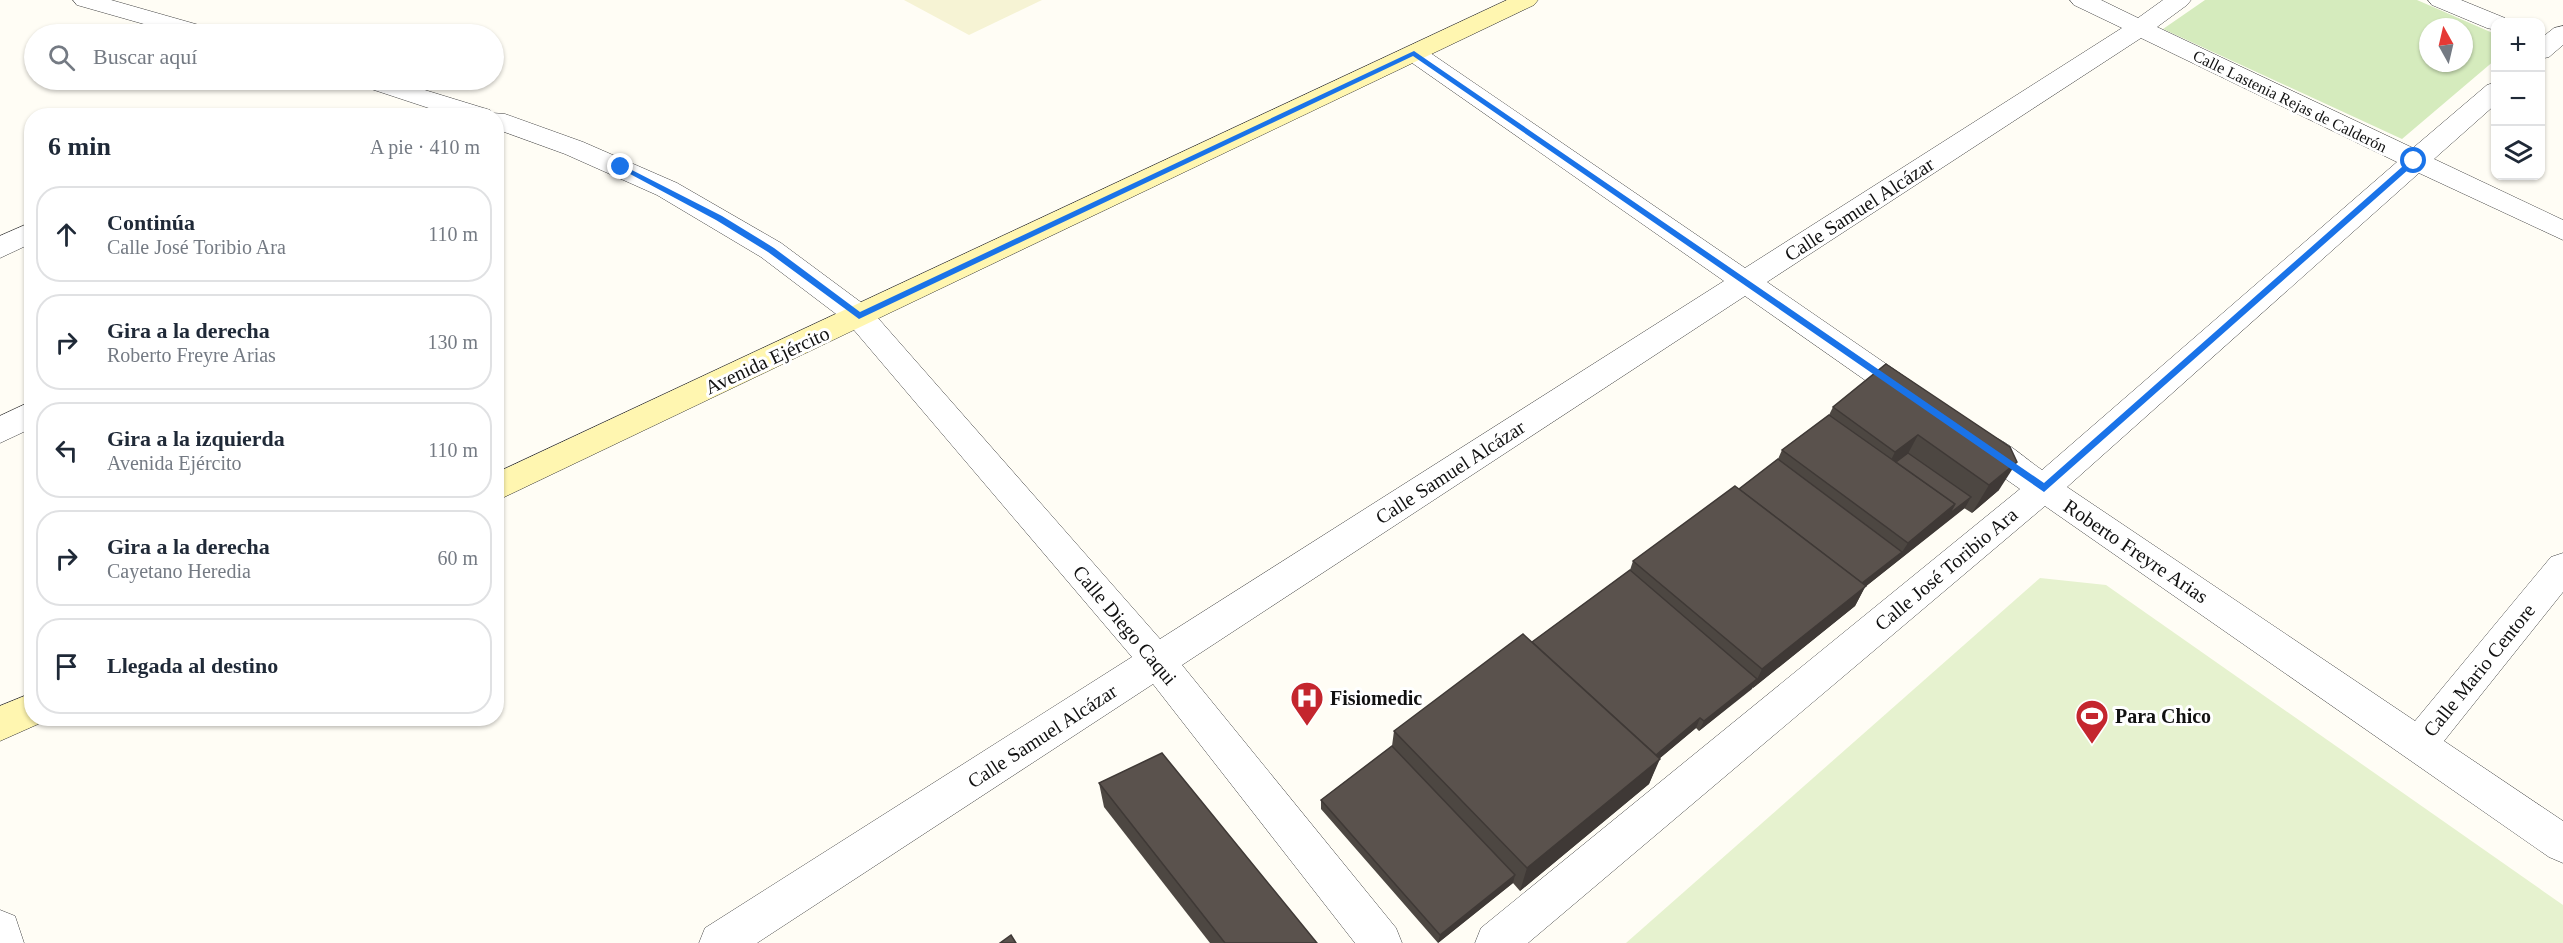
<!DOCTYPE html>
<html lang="es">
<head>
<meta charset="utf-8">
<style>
	body { margin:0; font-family:Georgia,serif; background:#f2f2f3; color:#1f2937 }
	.controls { position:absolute; right:18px; top:18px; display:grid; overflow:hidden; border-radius:12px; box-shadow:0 2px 4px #0004 }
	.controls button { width:54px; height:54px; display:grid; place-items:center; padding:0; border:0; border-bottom:2px solid #e0e1e3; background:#fff; color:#1f2937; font:30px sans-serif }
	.compass { position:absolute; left:2419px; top:18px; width:54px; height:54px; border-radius:50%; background:#fff; box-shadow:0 2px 4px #0004; rotate:352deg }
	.stop { position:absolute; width:18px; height:18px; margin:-14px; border:4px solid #1a73e8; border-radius:50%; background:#fff }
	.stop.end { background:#1a73e8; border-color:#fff; box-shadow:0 2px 6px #0008 }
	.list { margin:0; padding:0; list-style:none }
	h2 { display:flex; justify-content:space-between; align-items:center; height:78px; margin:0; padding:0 24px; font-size:26px }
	h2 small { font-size:20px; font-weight:400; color:#747a83 }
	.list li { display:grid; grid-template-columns:39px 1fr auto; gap:18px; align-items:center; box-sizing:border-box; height:96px; margin:0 12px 12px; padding:0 12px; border:2px solid #e0e1e3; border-radius:24px }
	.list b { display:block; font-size:22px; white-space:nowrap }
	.list p { margin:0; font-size:20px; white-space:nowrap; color:#747a83 }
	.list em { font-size:20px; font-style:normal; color:#747a83 }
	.icon { flex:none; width:33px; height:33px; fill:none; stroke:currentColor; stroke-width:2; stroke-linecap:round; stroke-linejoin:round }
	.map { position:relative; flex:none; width:2563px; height:943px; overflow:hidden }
	.search { position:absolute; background:#fff; box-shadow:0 2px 4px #0004; left:24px; top:24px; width:480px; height:66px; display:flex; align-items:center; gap:15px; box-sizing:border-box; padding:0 21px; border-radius:33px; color:#747a83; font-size:22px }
	.panel { position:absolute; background:#fff; box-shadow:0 2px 4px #0004; left:24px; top:108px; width:480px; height:618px; border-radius:24px }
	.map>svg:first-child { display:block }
</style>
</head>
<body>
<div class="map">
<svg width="2563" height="943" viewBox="0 0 2563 943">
	<rect width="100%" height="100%" fill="#fffdf5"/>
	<path fill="#f6f3d4" d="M904,0H1042L969,35Z"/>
	<path fill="#d5ebbd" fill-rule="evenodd" d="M2205,0H2417L2495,34V60L2402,139L2163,29ZM2428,27H2464V63H2428Z"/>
	<path fill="#e6f2cf" d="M2040,578L2106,585L2563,905V943H1626Z"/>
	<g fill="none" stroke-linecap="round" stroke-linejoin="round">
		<g stroke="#444" stroke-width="1">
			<g id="minor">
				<path d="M73,0H111L213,29L216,34H179L77,5Z"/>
				<path d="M2070,0H2101L2138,18L2163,0H2191L2187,5L2157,27L2413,148L2487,85L2496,82V104L2434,159L2563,220V240L2419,173L2067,487L2415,721L2551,557L2563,553V592L2444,741L2563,821V863L2549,857L2045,506L1528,943H1475L1481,928L2020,489L1967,452L1962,443L1967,434C1993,426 2021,456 2042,470L2397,162L2141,38L1767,282L1924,390L1929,398L1924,406L1913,410L1902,406L1745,296L1182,665L1396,928L1402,943H1355L1153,684L757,943H699L705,928L1132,657L848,323L761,257L657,195L565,154L496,129V116H453L359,85L355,80H392L490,110L492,113L505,114L583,142L677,183L781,243L870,309L1160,639L1724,281L1405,58L1402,53L1405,48L1414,46L1423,48L1745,268L2122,28L2074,5Z"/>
				<path d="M2428,0H2461L2505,18L2508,22H2496V30L2487,28L2432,5Z"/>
				<path d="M2563,26V45L2549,57L2540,59V39L2554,28Z"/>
				<path d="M32,222V243L0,258V236Z"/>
				<path d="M32,401V428L0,443V416Z"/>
				<path d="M0,910L15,916L24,943H0Z"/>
			</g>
		</g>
		<g stroke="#333" stroke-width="1">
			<g id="secondary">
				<path d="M1507,0H1538L1534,5L496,501V473Z"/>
				<path d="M32,693V718H46L45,721L0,741V706Z"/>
			</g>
		</g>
		<use href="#minor" fill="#fff" fill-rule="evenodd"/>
		<use href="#secondary" fill="#fff6b0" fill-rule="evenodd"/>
	</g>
	<g fill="#4d4742">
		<path d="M1886,364L1999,490L1972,513L1964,508L1865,587L1855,606L1753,688V687L1699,731L1696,728L1659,759L1649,784L1520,891L1513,883L1438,943L1321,809V800L1392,746L1394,731L1532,642L1630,570L1633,561L1739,489L1778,459L1782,450L1829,415L1833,407Z"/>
		<path d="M1099,783L1317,943H1210L1104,807Z"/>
	</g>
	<g fill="#3f3936">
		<path d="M1918,435L1903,463L1881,480L1895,452Z"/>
		<path d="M2017,462L1999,490L1972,513L1989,485Z"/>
		<path d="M1971,497L1965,508L1865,587L1855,606L1753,688L1762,669L1854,589L1902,552L1908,543L1955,504Z"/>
		<path d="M1757,679L1752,689L1699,731L1704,721Z"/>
		<path d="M1700,718L1696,728L1648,768L1660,759L1649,784L1520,891L1527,868L1644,766Z"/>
		<path d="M1515,875L1513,883L1438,943L1440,935Z"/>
	</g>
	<g fill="#5a524d" stroke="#3f3936" stroke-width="1.5">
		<path d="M1886,364L2010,447L2017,462L1989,485L1918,435L1895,452L1833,407Z"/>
		<path d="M1829,415L1955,504L1908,543L1782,450Z"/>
		<path d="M1908,453L1971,497L1949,514L1955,504L1896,462Z"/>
		<path d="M1778,459L1902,552L1862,583L1739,489Z"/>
		<path d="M1735,486L1866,586L1762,669L1633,561Z"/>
		<path d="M1630,570L1757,679L1704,721L1700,718L1656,755L1532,642Z"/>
		<path d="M1523,634L1660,759L1527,868L1394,731Z"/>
		<path d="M1392,746L1515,875L1440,935L1321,800Z"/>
		<path d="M1162,753L1317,943H1225L1099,783Z"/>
		<path d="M1011,935L1016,943H1000Z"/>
	</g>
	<path fill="#1a73e8" d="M1414,51L2044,483L2411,159L2418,161L2044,492L1413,56L859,319L768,252L716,220L617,167L624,166L722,216L774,248L860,312Z"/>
	<defs>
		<g id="hospital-pin" transform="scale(1.725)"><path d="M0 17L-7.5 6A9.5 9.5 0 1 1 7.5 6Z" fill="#c4262e" stroke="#fff"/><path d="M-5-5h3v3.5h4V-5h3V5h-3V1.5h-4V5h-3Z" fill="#fff"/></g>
		<g id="stadium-pin" transform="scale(1.725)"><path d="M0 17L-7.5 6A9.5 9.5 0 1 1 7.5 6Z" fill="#c4262e" stroke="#fff"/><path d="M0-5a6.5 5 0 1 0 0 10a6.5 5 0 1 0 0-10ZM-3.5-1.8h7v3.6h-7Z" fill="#fff"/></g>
	</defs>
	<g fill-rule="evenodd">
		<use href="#hospital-pin" x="1307" y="698"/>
		<use href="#stadium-pin" x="2092" y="716"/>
	</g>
	<g text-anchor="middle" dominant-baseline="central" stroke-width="6" stroke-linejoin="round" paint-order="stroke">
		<g font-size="16" fill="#111" stroke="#fff">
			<text transform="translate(2290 101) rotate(26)">Calle Lastenia Rejas de Calderón</text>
		</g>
		<g font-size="20" fill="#111" stroke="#fff">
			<text transform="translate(1859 209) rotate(-33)">Calle Samuel Alcázar</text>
			<text transform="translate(767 360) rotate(-25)">Avenida Ejército</text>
			<text transform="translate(1450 472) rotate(-33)">Calle Samuel Alcázar</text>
			<text transform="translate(2136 551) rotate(34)">Roberto Freyre Arias</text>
			<text transform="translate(1946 569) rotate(-40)">Calle José Toribio Ara</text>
			<text transform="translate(1125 625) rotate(50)">Calle Diego Caqui</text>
			<text transform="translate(2479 670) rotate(-51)">Calle Mario Centore</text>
			<text transform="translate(1042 736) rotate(-33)">Calle Samuel Alcázar</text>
		</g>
		<g font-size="20" font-weight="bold" fill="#111" stroke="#fff" text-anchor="start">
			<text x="1330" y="698">Fisiomedic</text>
			<text x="2115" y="716">Para Chico</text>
		</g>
	</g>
</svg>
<div class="controls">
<button>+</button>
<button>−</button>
<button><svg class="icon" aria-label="layers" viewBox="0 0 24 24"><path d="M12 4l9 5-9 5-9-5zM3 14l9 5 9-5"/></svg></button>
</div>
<svg class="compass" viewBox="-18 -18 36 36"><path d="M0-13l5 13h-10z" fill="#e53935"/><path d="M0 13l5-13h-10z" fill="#747a83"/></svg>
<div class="stop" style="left:2414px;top:161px"></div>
<div class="stop end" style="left:621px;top:167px"></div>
<div class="search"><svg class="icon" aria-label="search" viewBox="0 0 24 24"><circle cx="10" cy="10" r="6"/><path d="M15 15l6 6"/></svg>Buscar aquí</div>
<section class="panel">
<h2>6 min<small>A pie · 410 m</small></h2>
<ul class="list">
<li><svg class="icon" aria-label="ahead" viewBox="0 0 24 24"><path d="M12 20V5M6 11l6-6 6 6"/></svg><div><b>Continúa</b><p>Calle José Toribio Ara</p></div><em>110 m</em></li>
<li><svg class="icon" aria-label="right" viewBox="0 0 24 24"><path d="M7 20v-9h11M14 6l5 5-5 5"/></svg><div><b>Gira a la derecha</b><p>Roberto Freyre Arias</p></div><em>130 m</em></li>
<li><svg class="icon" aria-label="left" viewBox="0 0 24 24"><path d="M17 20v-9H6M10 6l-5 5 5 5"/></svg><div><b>Gira a la izquierda</b><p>Avenida Ejército</p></div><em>110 m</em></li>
<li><svg class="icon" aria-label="right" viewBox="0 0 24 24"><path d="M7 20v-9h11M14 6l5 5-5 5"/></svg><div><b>Gira a la derecha</b><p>Cayetano Heredia</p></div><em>60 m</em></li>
<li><svg class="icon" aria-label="arrive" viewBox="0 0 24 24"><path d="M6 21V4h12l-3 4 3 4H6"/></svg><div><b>Llegada al destino</b></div></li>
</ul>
</section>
</div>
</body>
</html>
